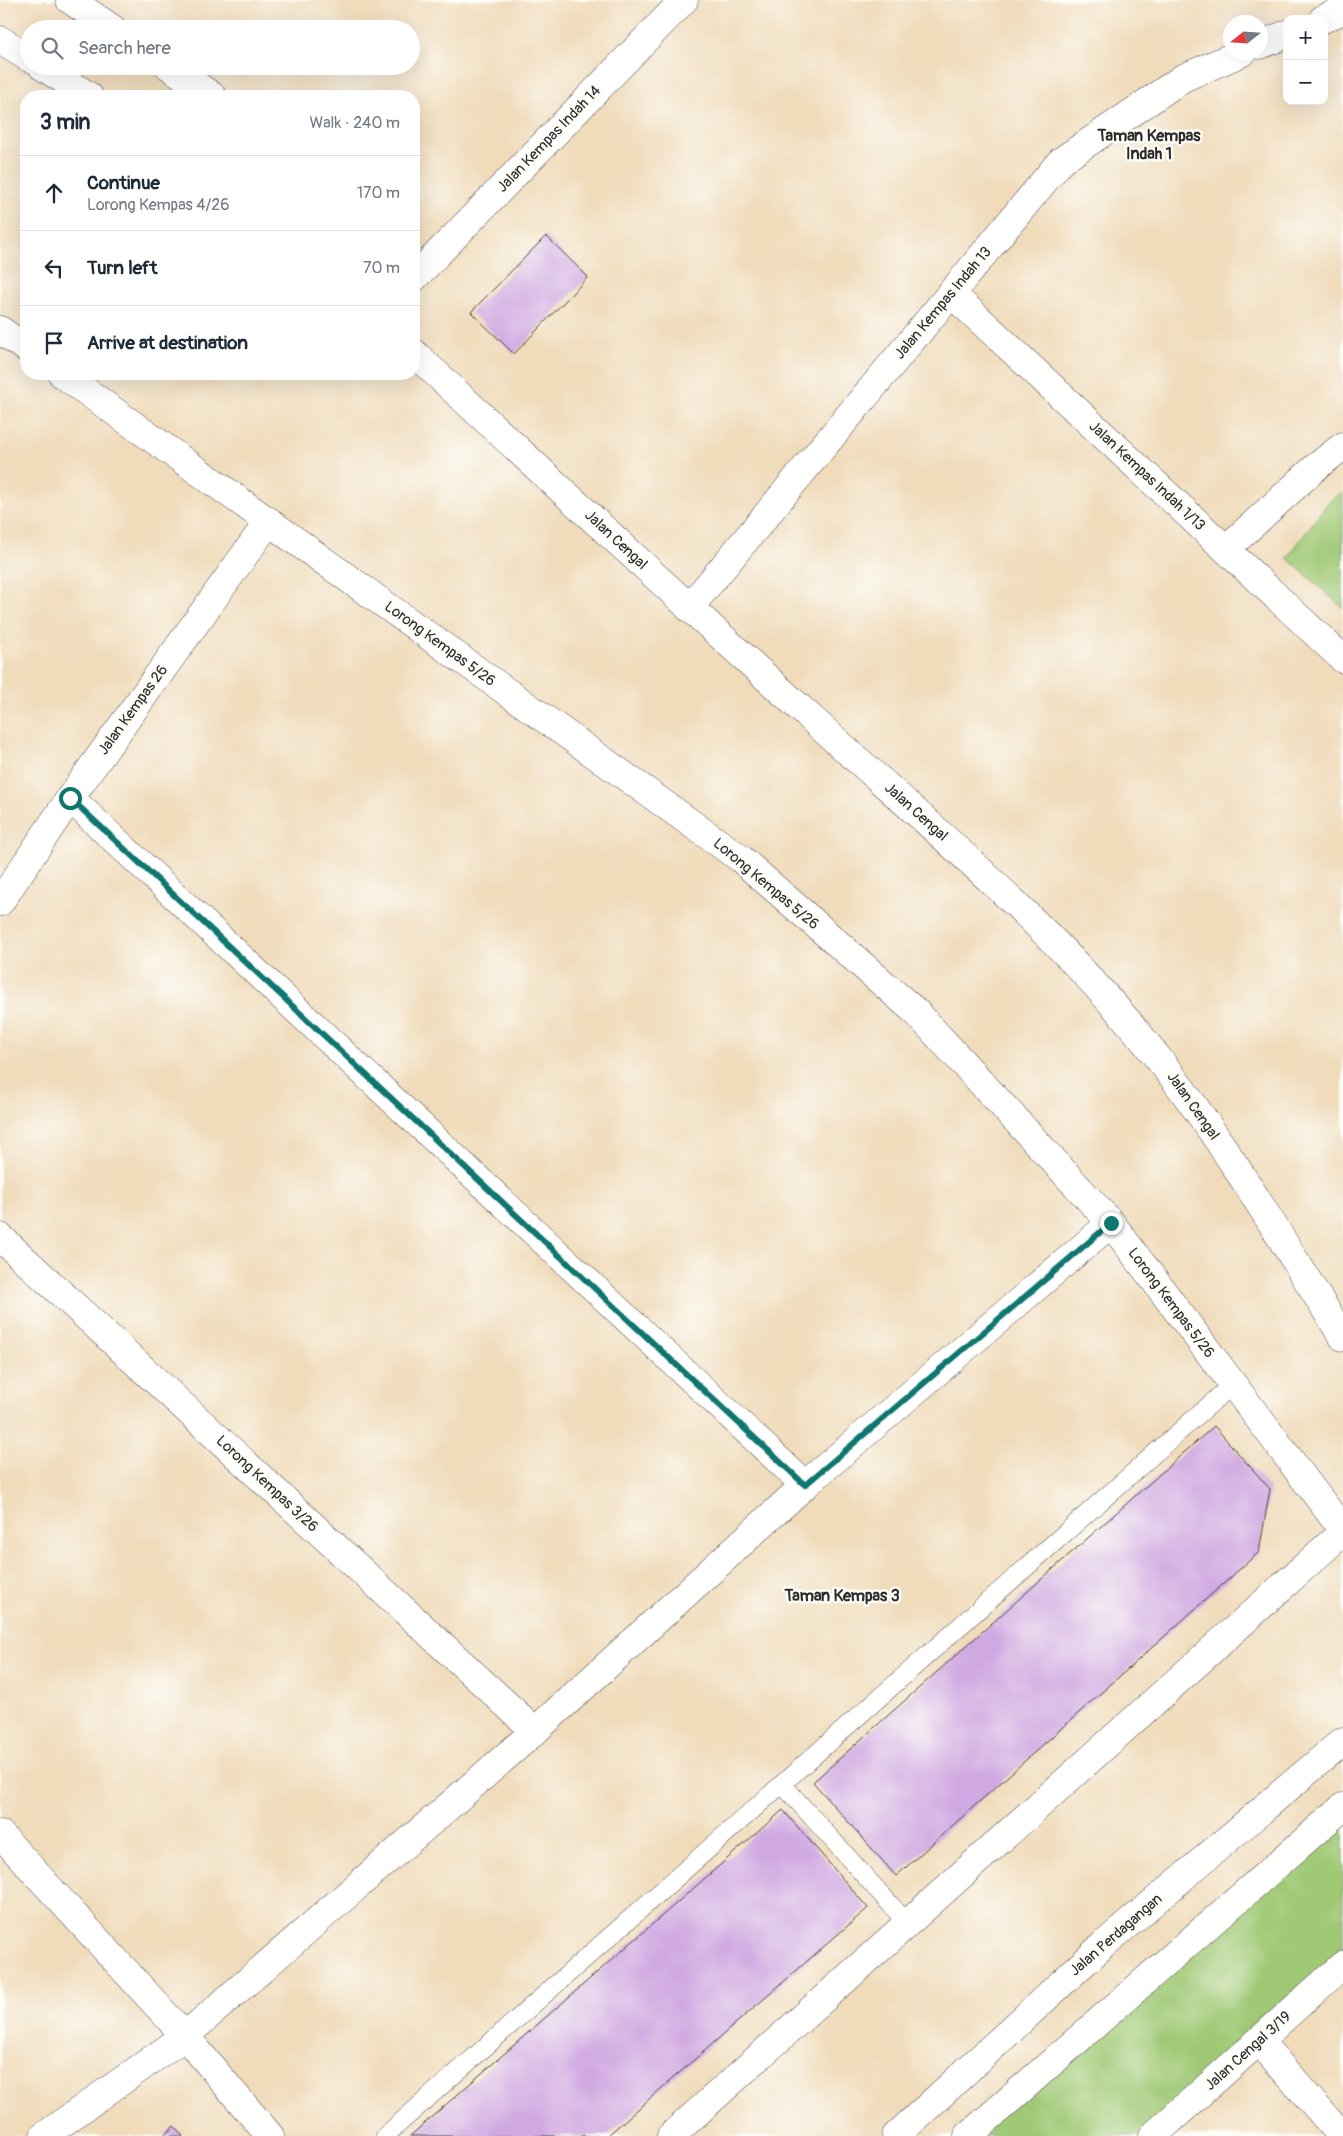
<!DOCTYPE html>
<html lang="en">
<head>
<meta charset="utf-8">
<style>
	body { margin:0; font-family:Pangolin,sans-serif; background:#f6f6f7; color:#1f2937 }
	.controls { position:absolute; right:15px; top:15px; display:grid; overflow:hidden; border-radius:10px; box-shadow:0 5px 20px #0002 }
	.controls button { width:45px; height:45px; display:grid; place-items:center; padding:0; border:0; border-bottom:1px solid #e0e1e3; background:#fff; color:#1f2937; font:25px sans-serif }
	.compass { position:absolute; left:1223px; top:15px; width:45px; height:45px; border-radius:50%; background:#fff; box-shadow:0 5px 20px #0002; rotate:253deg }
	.stop { position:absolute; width:15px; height:15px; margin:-11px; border:4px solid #0f766e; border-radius:50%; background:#fff }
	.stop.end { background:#0f766e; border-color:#fff; box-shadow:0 1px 5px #0008 }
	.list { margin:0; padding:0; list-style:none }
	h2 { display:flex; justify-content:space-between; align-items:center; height:65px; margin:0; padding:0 20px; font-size:21px }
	h2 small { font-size:16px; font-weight:400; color:#747a83 }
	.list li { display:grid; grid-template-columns:32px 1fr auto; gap:15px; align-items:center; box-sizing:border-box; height:75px; padding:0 20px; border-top:1px solid #e0e1e3 }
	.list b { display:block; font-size:19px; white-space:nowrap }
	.list p { margin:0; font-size:16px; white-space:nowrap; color:#747a83 }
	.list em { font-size:16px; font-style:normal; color:#747a83 }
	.icon { flex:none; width:28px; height:28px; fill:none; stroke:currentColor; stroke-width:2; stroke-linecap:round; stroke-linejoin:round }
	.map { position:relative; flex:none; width:1343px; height:2136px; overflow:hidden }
	.search { position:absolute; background:#fff; box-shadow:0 5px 20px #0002; left:20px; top:20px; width:400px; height:55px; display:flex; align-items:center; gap:12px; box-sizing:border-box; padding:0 18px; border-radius:28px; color:#747a83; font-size:19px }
	.panel { position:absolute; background:#fff; box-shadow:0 5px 20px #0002; left:20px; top:90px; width:400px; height:290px; border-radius:20px }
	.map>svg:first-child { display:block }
</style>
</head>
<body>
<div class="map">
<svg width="1343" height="2136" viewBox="0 0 1343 2136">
	<rect width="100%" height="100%" fill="#fdfcf7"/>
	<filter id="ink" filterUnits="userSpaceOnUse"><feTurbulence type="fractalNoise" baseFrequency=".02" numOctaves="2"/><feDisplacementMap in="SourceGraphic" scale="10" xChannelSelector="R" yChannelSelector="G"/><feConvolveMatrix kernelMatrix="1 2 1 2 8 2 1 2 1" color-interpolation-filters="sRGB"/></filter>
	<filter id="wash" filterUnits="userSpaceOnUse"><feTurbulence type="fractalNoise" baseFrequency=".0096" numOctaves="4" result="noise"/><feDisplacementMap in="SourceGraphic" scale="20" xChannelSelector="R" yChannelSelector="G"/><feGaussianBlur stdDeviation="1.12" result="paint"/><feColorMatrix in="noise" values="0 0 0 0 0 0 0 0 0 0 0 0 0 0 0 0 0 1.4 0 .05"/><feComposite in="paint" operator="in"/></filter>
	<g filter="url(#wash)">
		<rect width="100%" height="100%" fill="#f0dcbb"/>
		<g fill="#9fc975" stroke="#657a50">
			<path d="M1343,492V608L1287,558L1329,501Z"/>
			<path d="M1343,1807V1966L1153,2136H968Z"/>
		</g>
		<g id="blocks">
			<g fill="#d0a9e2">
				<path d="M546,236L588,277L514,354L471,312Z"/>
				<path d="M1214,1426L1270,1489L1259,1552L896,1876L813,1782Z"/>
				<path d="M783,1810L868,1908L607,2136H410Z"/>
				<path d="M174,2126L183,2136H163Z"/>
			</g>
		</g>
	</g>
	<g filter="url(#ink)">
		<use href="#blocks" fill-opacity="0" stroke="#494641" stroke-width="1"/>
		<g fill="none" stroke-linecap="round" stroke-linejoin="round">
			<g stroke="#494641" stroke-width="19">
				<g id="lane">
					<path d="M783,1785L907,1923"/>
					<path d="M385,2136L1233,1384"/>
				</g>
			</g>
			<g stroke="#494641" stroke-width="29">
				<g id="street">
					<path d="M70,0L113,29"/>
					<path d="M1323,19L1343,10"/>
					<path d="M1260,45L1287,34"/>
					<path d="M169,66L212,96"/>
					<path d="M414,278L684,0"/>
					<path d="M951,293L1343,659"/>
					<path d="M0,330L26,348"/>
					<path d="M62,374L741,859L917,1013L1111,1223L1343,1530"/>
					<path d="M1226,549L1316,467L1343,446"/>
					<path d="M689,608L1061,161L1183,78L1243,52"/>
					<path d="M70,798L805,1485"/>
					<path d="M0,902L70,798L269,521"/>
					<path d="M0,1237L535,1731"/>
					<path d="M0,1834L185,2036L270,2136"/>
					<path d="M1259,2041L1342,2136"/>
					<path d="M44,2136L185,2036L535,1731L805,1485L1111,1223"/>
					<path d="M671,2136L1343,1532"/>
					<path d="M1153,2136L1343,1965"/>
				</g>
			</g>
			<g stroke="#494641" stroke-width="29">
				<g id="secondary">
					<path d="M0,40L29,58"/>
					<path d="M42,66L89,96"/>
					<path d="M414,353C549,479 685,604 822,728C938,833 1060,934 1158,1058C1227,1145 1283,1243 1343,1337"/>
				</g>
			</g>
			<g stroke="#494641" stroke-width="29">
				<g id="primary">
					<path d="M896,2136L1102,1946L1343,1741"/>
					<path d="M968,2136L1343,1807"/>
				</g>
			</g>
			<use href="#lane" stroke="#fff" stroke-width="18"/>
			<use href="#street" stroke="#fff" stroke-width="28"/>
			<use href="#secondary" stroke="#fff" stroke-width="28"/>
			<use href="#primary" stroke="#fff" stroke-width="28"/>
		</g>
	</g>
	<g fill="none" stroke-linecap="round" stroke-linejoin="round" filter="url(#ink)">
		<path stroke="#0f766e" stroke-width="6" d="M70,798L805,1485L1111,1223"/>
	</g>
	<g text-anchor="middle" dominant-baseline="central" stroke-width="5" stroke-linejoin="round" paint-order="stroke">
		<g font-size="15" fill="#2b2b2b" stroke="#fdfcf7">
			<text transform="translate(549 139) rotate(-46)">Jalan Kempas Indah 14</text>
			<text transform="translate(943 303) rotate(-50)">Jalan Kempas Indah 13</text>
			<text transform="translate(1147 476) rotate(43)">Jalan Kempas Indah 1/13</text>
			<text transform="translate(616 540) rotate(43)">Jalan Cengal</text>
			<text transform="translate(440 644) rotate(36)">Lorong Kempas 5/26</text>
			<text transform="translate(133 710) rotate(-54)">Jalan Kempas 26</text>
			<text transform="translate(916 812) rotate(42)">Jalan Cengal</text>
			<text transform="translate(766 884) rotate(40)">Lorong Kempas 5/26</text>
			<text transform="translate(1193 1106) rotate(55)">Jalan Cengal</text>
			<text transform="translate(1171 1303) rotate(53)">Lorong Kempas 5/26</text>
			<text transform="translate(267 1484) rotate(43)">Lorong Kempas 3/26</text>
			<text transform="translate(1116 1935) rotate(-41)">Jalan Perdagangan</text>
			<text transform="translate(1248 2051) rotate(-42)">Jalan Cengal 3/19</text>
		</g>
		<g font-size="16" font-weight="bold" fill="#2b2b2b" stroke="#fdfcf7">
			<text x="1149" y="136">Taman Kempas<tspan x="1149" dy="18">Indah 1</tspan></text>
			<text x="842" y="1596">Taman Kempas 3</text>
		</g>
	</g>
</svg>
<div class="controls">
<button>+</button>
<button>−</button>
</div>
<svg class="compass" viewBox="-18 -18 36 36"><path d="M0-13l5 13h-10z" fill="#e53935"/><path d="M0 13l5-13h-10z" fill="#747a83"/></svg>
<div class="stop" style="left:70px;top:798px"></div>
<div class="stop end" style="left:1111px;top:1223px"></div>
<div class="search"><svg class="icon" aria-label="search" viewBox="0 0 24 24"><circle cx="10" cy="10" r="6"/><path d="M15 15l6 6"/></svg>Search here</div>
<section class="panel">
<h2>3 min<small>Walk · 240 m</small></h2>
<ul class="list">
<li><svg class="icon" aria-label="ahead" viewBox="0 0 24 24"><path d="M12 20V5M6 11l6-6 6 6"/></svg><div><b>Continue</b><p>Lorong Kempas 4/26</p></div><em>170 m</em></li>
<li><svg class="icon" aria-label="left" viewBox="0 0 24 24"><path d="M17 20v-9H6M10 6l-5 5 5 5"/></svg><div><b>Turn left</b></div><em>70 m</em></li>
<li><svg class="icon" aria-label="arrive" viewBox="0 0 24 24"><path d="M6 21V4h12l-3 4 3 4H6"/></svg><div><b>Arrive at destination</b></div></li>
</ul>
</section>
</div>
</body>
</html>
